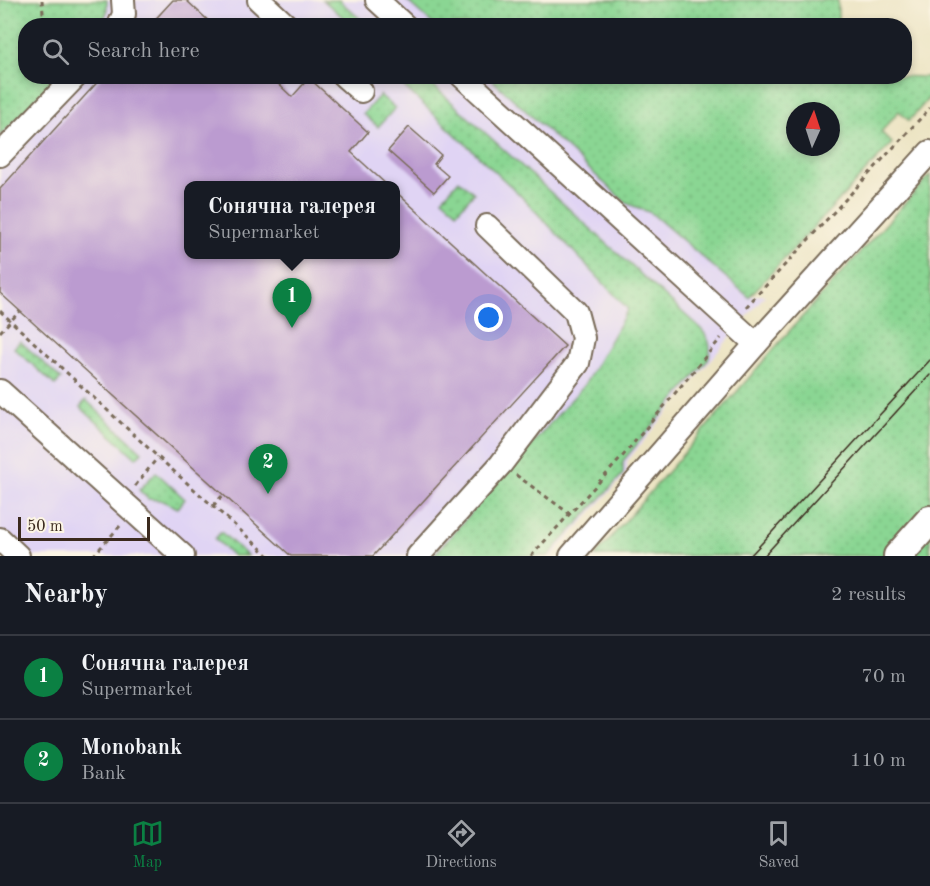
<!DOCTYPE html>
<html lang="en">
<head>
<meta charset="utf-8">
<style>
	body { margin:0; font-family:"Old Standard TT",serif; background:#242831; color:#f1f3f6 }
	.compass { position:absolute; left:786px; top:102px; width:54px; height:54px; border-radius:50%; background:#171b24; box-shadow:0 3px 9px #0003; rotate:3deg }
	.scale { position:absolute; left:18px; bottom:15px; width:132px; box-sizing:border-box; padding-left:6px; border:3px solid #3b2a1e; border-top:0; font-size:16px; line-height:21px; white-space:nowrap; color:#3b2a1e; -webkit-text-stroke:4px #fcf5e5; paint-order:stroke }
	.you { position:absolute; left:489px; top:318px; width:21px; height:21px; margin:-15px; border:4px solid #fff; border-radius:50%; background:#1a73e8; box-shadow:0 0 0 9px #1a73e833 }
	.badge { display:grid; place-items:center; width:39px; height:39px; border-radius:50%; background:#0b8043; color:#fff; font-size:20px; font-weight:700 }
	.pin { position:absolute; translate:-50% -50px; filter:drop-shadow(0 2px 3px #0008) }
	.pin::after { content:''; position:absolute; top:32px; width:21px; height:18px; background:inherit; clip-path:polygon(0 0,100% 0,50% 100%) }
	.popup { position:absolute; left:184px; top:181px; width:216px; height:78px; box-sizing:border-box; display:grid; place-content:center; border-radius:12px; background:#171b24; filter:drop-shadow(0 2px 4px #0005); font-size:20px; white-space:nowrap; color:#9ea1a6 }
	.popup b { font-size:22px; color:#f1f3f6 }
	.popup::after { content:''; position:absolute; left:50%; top:100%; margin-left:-12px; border:12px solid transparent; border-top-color:#171b24 }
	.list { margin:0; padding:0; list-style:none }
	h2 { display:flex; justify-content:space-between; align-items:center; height:78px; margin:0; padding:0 24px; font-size:26px }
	h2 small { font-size:20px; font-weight:400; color:#9ea1a6 }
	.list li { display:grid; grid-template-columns:39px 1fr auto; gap:18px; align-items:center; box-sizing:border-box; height:84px; padding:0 24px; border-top:2px solid #363941 }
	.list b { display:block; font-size:22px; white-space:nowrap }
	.list p { margin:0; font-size:20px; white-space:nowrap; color:#9ea1a6 }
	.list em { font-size:20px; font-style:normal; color:#9ea1a6 }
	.icon { flex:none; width:33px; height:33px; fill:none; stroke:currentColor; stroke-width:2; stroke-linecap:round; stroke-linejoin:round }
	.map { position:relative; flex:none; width:930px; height:556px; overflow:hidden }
	.search { position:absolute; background:#171b24; box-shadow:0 3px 9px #0003; left:18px; right:18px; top:18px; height:66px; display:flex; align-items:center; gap:15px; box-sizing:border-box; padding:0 21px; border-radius:24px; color:#9ea1a6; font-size:22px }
	.sheet { height:246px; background:#171b24 }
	nav { display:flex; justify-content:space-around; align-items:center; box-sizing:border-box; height:84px; border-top:2px solid #363941; background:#171b24; font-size:16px; color:#9ea1a6 }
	nav a { display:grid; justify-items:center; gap:3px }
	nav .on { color:#0b8043 }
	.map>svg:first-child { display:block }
</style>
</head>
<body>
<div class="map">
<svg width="930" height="556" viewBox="0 0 930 556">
	<defs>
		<pattern id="grass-dots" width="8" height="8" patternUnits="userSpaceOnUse" patternTransform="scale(1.5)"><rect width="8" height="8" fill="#8ad693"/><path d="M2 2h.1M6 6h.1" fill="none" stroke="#78b87e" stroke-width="1.8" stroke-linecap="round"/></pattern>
	</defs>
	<rect width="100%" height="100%" fill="#fcf5e5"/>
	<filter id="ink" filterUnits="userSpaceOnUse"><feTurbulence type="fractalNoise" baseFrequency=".0167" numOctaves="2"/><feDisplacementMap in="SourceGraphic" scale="12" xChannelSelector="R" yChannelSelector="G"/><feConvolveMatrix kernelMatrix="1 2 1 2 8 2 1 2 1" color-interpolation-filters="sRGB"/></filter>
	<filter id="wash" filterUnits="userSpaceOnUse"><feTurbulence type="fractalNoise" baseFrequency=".008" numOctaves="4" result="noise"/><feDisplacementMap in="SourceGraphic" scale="24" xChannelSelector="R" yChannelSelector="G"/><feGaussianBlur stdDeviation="1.35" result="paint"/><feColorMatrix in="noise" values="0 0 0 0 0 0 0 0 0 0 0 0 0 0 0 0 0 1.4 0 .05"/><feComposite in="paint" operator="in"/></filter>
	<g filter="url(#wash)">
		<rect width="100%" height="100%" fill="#ece4c3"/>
		<g fill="#e0d4f4" fill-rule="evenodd">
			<path d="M107,0H406L434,25L101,26L107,12Z"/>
			<path d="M56,77H489L626,203L651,213L749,296L765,295L627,461V473L552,556H0V136ZM188,186H395V254H188Z"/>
		</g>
		<g fill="url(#grass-dots)" stroke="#628058" stroke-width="1.5" fill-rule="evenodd">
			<path d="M0,0H107V12L101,25L26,26V76L56,77L0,136Z"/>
			<path d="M323,0H339L367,25H352Z"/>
			<path d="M406,0H838V25H434Z"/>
			<path d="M884,76L930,77V97L909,121L899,111L881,132L892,143L749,297L651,213L626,203L489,77ZM795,111H831V147H795Z"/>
			<path d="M394,77H424L702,330C710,340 712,348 708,360L623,461V474L548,556H433L585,384L628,309L520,195Z"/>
			<path d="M380,95L395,108L378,127L363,114Z"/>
			<path d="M930,175V556H595L792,328Z"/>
			<path d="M459,180L474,193L457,212L442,199Z"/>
			<path d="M20,341L61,379L55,385L14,348Z"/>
			<path d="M86,400L142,452L136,458L80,407Z"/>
			<path d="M156,472L185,499L178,508L160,500L148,499L139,490Z"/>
			<path d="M221,532L248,556H233L215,539Z"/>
		</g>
		<g id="blocks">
			<g fill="#bb9bd0">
				<path d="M173,0H186L214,26H149Z"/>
				<path d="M103,76H270L292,97L309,78L368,132L351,152L388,186H189V255H396V192L565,346L373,556H291L0,293V189Z"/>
				<path d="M409,127L441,155L434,164L448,176L434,192L388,151Z"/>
			</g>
		</g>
	</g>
	<g filter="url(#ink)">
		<use href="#blocks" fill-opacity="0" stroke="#796b58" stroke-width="1.5"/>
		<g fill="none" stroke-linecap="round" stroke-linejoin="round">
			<g stroke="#796b58" stroke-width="26">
				<g id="minor">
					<path d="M259,0L287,26"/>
					<path d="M377,0L405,26"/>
					<path d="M119,26L124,14L123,0"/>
					<path d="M344,76L361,91"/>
					<path d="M462,76L756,344"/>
					<path d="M0,155L76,76"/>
					<path d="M0,391L183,556"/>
					<path d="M0,539L18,556"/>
					<path d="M418,556L501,464L578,363L583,338L576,312L487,226"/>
					<path d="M571,556L756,344L930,152"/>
				</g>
			</g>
			<g stroke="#796b58" stroke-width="32">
				<path id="major" d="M898,556L930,520"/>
			</g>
			<g stroke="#796b58" stroke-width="3" stroke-dasharray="4.5 4.5" stroke-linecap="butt">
				<path d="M42,0L44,26"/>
				<path d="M746,307L930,108"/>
				<path d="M0,311L158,457L269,556"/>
				<path d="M0,332L20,311"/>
				<path d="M516,475L570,514"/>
				<path d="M135,486L158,457"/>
				<path d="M213,506L223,495"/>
				<path d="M93,556L120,526"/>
				<path d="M531,556L622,457L721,338"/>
			</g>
			<use href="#minor" stroke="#fff" stroke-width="22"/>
			<use href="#major" stroke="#fff" stroke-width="28"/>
			<g stroke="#3b2a1e" stroke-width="1.5">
				<path d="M750,556L930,360"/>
				<path d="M764,556L930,375"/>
			</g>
		</g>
	</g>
</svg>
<svg class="compass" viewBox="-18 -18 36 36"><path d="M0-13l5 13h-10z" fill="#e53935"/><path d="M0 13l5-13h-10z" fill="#9ea1a6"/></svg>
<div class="scale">50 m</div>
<div class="you"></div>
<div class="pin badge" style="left:292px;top:328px">1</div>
<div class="popup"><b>Сонячна галерея</b>Supermarket</div>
<div class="pin badge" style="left:268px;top:494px">2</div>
<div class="search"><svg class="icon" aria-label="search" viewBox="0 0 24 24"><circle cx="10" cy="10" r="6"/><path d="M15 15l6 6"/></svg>Search here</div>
</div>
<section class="sheet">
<h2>Nearby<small>2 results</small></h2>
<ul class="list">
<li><span class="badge">1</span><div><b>Сонячна галерея</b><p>Supermarket</p></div><em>70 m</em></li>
<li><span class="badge">2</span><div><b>Monobank</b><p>Bank</p></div><em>110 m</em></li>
</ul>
</section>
<nav>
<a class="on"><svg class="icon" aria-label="map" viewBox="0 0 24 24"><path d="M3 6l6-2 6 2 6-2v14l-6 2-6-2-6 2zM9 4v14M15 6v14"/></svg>Map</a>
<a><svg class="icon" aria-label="directions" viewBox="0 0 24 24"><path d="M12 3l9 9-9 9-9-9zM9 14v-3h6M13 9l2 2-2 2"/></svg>Directions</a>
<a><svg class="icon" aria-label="saved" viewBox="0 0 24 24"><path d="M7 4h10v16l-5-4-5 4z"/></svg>Saved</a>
</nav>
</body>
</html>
